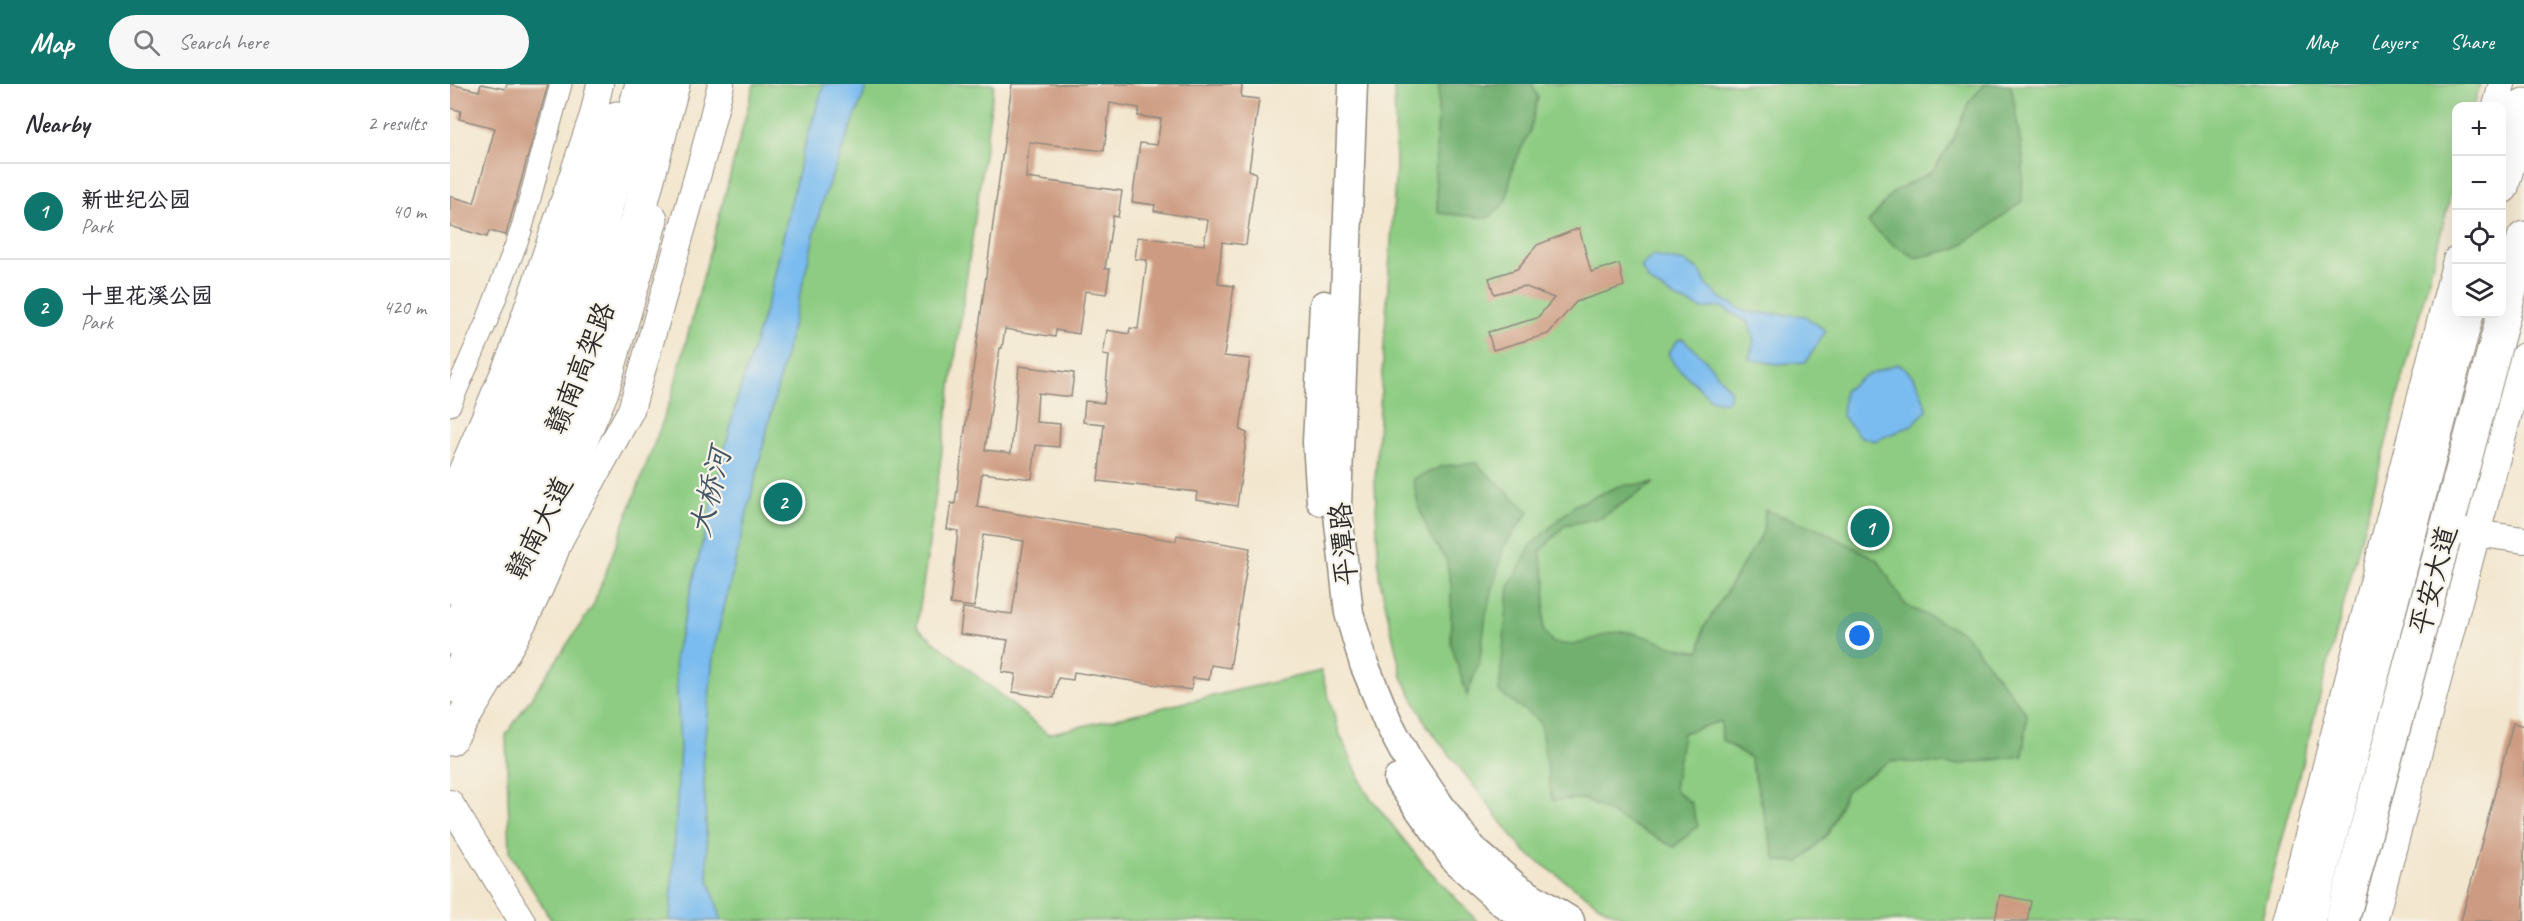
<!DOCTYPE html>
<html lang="en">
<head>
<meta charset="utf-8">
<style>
	body { margin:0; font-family:Caveat,"LXGW WenKai TC",sans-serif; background:#f7f7f7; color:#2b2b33 }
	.controls { position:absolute; right:18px; top:18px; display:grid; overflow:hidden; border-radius:12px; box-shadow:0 6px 24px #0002 }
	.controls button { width:54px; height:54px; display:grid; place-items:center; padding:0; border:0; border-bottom:2px solid #e1e1e2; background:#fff; color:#2b2b33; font:30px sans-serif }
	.you { position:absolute; left:1410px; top:552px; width:21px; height:21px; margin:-15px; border:4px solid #fff; border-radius:50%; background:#1a73e8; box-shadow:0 0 0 9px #1a73e833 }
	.badge { display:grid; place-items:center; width:39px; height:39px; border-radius:50%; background:#0f766e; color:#fff; font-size:20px; font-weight:700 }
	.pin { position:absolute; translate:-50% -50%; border:3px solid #fff; box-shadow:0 2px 6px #0006 }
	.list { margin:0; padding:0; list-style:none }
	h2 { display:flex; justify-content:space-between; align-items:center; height:78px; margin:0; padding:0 24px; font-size:26px }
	h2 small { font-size:20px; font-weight:400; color:#7c7c81 }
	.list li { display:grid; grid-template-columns:39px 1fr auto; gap:18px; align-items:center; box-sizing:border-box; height:96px; padding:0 24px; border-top:2px solid #e1e1e2 }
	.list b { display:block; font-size:22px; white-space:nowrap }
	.list p { margin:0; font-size:20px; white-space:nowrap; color:#7c7c81 }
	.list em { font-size:20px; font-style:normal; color:#7c7c81 }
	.icon { flex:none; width:33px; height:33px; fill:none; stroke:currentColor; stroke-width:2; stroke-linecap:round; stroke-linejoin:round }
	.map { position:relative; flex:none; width:2074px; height:837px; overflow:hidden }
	header { display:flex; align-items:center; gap:36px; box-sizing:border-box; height:84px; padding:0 30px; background:#0f766e; color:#fff }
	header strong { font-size:28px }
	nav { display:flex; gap:33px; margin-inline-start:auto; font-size:21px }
	.search { width:420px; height:54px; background:#f7f7f7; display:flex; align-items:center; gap:15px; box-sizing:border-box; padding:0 21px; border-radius:33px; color:#7c7c81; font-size:22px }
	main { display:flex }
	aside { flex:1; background:#fff }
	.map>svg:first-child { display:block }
</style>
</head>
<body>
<header>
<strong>Map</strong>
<div class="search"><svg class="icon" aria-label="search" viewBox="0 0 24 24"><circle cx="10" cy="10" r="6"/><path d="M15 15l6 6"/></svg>Search here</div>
<nav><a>Map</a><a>Layers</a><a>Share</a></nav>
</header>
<main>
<aside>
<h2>Nearby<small>2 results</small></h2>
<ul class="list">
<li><span class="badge">1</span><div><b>新世纪公园</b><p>Park</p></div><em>40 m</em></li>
<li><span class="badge">2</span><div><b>十里花溪公园</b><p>Park</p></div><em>420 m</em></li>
</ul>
</aside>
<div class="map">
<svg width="2074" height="837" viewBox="0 0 2074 837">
	<rect width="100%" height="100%" fill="#f7f3e8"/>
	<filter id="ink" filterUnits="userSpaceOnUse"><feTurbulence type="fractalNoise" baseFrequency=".0167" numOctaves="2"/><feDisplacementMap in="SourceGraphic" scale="12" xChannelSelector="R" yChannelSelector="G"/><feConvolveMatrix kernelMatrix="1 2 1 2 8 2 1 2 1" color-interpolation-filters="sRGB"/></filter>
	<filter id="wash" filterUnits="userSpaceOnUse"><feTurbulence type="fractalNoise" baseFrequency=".008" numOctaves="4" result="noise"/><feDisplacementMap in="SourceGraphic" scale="24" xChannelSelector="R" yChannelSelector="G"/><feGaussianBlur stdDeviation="1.35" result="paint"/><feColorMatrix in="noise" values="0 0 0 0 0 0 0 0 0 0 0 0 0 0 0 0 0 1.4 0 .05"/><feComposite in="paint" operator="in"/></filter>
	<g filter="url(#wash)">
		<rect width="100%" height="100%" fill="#f3e6ce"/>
		<g fill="#8dcc82" stroke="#5c7c56" stroke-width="1.5">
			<path d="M304,0H544L467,543L598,650L871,587L890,651L916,708L973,780L1027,837H102L60,769L56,651L143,522L221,315Z"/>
			<path d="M944,0H2030L2024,22H2006V91L1811,837H1183L1155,825L1075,768L978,643L952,593L929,492L925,396L946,82Z"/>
		</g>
		<g fill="#72b070" stroke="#4e6e4e" stroke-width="1.5">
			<path d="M989,0H1082L1088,13L1080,47L1063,82L1056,118L1038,134L988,129L985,91Z"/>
			<path d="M1535,0H1559L1562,5L1573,74L1572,117L1537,144L1505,165L1466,174L1443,161L1418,139L1443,108L1483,87L1502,57L1519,18Z"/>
			<path d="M1026,379L1079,428L1054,462L1036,531L1030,575L1017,612L1001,560V501L996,475L981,454L969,424L963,395L993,382Z"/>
			<path d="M1204,399L1151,434L1115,441L1090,468L1096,498L1093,546L1103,559C1110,560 1119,561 1127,560C1143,556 1160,546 1177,548C1203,552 1225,567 1250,567L1253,545L1313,448L1315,426L1369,445L1428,476L1455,521L1514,549L1577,630L1573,672L1505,681L1440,677L1396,707L1379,748L1350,778L1326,777L1300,674L1272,656L1271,637L1233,649L1224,705L1241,719L1248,742L1224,763L1134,715L1102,716L1090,638L1049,608L1059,503L1081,461L1125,421L1169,402Z"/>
		</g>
		<g fill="#7abcef" stroke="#52748d" stroke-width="1.5">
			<path d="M374,0H416L417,2L373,115L264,565L253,671L258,793L272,837H220L230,662L225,572L287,315L321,207L352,70Z"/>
			<path d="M1202,172L1235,178L1250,187L1258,203L1271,214L1296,228L1355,232L1376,247L1356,278L1326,280L1299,275L1304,256L1299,239L1272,223L1253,225L1225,214L1200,198L1191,183Z"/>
			<path d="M1233,255L1253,273L1281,307L1277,318L1262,316L1224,280L1218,269L1228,256Z"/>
			<path d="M1447,280C1466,288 1471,308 1477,326L1461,342L1424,357L1410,352L1392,332L1394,307L1413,293Z"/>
		</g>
		<g id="blocks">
			<g fill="#cd9b81">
				<path d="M0,0L29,7L31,0L55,5L57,0H98L56,151L39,147L37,153L0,142V112L24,119L45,44L9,35L11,27L0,24Z"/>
				<path d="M562,0H792L791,13L809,15L799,86L806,89L796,161L772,158L768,200L784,202L774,272L800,275L790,346L797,349L787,422L746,416L747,408L648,397L654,340L633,338L635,317L654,319L659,272L653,271L657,246L679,250L680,244L688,245L697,176L685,175L688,153L754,161L758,136L704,127L705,121L682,118L690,59L707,61L711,35L688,32L689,24L660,19L654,67L579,58L576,94L672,107L668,133L663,132L655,185H660L656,210L635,207L629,250L606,246L605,253L555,245L552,264H550L535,366L561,369L569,282L624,289L621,313L588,309L586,338L610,340L609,363L586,361L582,395L532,389L527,423L726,457L727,451L800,464L780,584L761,581L759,596L743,594L741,606L624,588L623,596L608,594L604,614L563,608L566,590L552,588L558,556L510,550L513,524L562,530L574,457L533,451L524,523L500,520L508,447L497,445L501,419L505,420Z"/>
				<path d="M1129,144L1141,188L1169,180L1174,202L1126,218L1098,250L1043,266L1038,248L1087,234L1104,214L1074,202L1044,210L1039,194L1067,185L1087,161Z"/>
				<path d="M2063,639L2074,642V837H2011Z"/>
				<path d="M1550,811L1581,817L1577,837H1545Z"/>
			</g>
		</g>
	</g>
	<g filter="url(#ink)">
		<use href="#blocks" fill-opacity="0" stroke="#8f887c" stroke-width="1.5"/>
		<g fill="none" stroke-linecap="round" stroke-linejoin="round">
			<g stroke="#8f887c" stroke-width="23">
				<path id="minor" d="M0,321L36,239L71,147L111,0"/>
			</g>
			<g stroke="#8f887c" stroke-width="28">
				<g id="tertiary">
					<path d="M2046,22L2052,0"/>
					<path d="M0,414L62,269L143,31L150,0"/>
					<path d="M2011,447L2074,456"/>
					<path d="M107,461L181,326L253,72L271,0"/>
					<path d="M0,719L72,837"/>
					<path d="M1836,837L2006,176"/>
					<path d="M1924,837L2074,272"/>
				</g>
			</g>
			<g stroke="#8f887c" stroke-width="31">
				<g id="secondary">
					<path d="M903,0L887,421L899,529L914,580L938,638L956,672L986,716L1021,764L1067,804L1120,837"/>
					<path d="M871,417L867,358L874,221"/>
					<path d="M948,695L1006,777L1053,819L1081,837"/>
				</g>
			</g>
			<g stroke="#8f887c" stroke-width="35">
				<g id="primary">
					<path d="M2052,103L2074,21"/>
					<path d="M0,453L80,282L167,34"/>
					<path d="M0,602L57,508L104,420L152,307L201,135"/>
					<path d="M0,655C43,587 87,518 111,440"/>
					<path d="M1858,837L2017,230"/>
					<path d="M1892,837L2074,154"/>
				</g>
			</g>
			<g stroke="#8f887c" stroke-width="35">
				<g id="trunk">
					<path d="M0,503L86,325L139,182L192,0"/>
					<path d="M0,554L51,463L116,328L187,136L223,0"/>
				</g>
			</g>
			<use href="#minor" stroke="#fff" stroke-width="21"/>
			<use href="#tertiary" stroke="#fff" stroke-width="26"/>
			<use href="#secondary" stroke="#fff" stroke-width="28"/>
			<use href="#primary" stroke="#fff" stroke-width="33"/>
			<use href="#trunk" stroke="#fff" stroke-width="33"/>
		</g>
	</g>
	<g text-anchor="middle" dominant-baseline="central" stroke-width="4.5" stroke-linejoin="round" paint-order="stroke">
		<g font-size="28" fill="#2b2b2b" stroke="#f7f3e8">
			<text transform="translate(130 284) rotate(-68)">赣南高架路</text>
			<text transform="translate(89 444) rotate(-63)">赣南大道</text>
			<text transform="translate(893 460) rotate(-95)">平潭路</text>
			<text transform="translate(1983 496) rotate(-75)">平安大道</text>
		</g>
		<g font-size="30" font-style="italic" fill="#435666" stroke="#f7f3e8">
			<text transform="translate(260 408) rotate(-76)">大桥河</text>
		</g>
	</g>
</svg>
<div class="controls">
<button>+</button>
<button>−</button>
<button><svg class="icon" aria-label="locate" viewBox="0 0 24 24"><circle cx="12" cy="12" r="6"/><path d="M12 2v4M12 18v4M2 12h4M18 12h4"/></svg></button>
<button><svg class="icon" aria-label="layers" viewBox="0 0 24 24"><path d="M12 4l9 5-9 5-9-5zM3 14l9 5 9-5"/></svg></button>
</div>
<div class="you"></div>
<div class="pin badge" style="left:1420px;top:444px">1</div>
<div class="pin badge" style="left:333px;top:418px">2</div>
</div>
</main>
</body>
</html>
